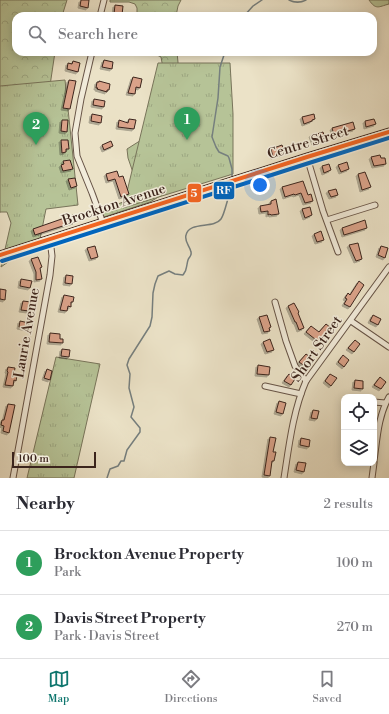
<!DOCTYPE html>
<html lang="en">
<head>
<meta charset="utf-8">
<style>
	body { margin:0; font-family:"Libre Bodoni",serif; background:#f2f2f3; color:#2b2b33 }
	.controls { position:absolute; right:12px; bottom:12px; display:grid; overflow:hidden; border-radius:8px; box-shadow:0 2px 10px #0003 }
	.controls button { width:36px; height:36px; display:grid; place-items:center; padding:0; border:0; border-bottom:1px solid #e1e1e2; background:#fff; color:#2b2b33; font:20px sans-serif }
	.scale { position:absolute; left:12px; bottom:10px; width:84px; box-sizing:border-box; padding-left:4px; border:2px solid #3b241c; border-top:0; font-size:11px; line-height:14px; white-space:nowrap; color:#3b241c; -webkit-text-stroke:3px #f2ecdb; paint-order:stroke }
	.you { position:absolute; left:260px; top:185px; width:14px; height:14px; margin:-10px; border:3px solid #fff; border-radius:50%; background:#1a73e8; box-shadow:0 0 0 6px #1a73e833 }
	.badge { display:grid; place-items:center; width:26px; height:26px; border-radius:50%; background:#0f766e; color:#fff; font-size:13px; font-weight:700 }
	.pin { position:absolute; translate:-50% -33px; filter:drop-shadow(0 1px 2px #0008) }
	.pin::after { content:''; position:absolute; top:21px; width:14px; height:12px; background:inherit; clip-path:polygon(0 0,100% 0,50% 100%) }
	.list { margin:0; padding:0; list-style:none }
	h2 { display:flex; justify-content:space-between; align-items:center; height:52px; margin:0; padding:0 16px; font-size:17px }
	h2 small { font-size:13px; font-weight:400; color:#7c7c81 }
	.list li { display:grid; grid-template-columns:26px 1fr auto; gap:12px; align-items:center; box-sizing:border-box; height:64px; padding:0 16px; border-top:1px solid #e1e1e2 }
	.list b { display:block; font-size:15px; white-space:nowrap }
	.list p { margin:0; font-size:13px; white-space:nowrap; color:#7c7c81 }
	.list em { font-size:13px; font-style:normal; color:#7c7c81 }
	.icon { flex:none; width:22px; height:22px; fill:none; stroke:currentColor; stroke-width:2; stroke-linecap:round; stroke-linejoin:round }
	.map { position:relative; flex:none; width:389px; height:478px; overflow:hidden }
	.search { position:absolute; background:#fff; box-shadow:0 2px 10px #0003; left:12px; right:12px; top:12px; height:44px; display:flex; align-items:center; gap:10px; box-sizing:border-box; padding:0 14px; border-radius:12px; color:#7c7c81; font-size:15px }
	.sheet { height:180px; background:#fff }
	nav { display:flex; justify-content:space-around; align-items:center; box-sizing:border-box; height:56px; border-top:1px solid #e1e1e2; background:#fff; font-size:11px; color:#7c7c81 }
	nav a { display:grid; justify-items:center; gap:2px }
	nav .on { color:#0f766e }
	.map>svg:first-child { display:block }
</style>
</head>
<body>
<div class="map">
<svg width="389" height="478" viewBox="0 0 389 478">
	<defs>
		<pattern id="forest-crowns" width="20" height="18" patternUnits="userSpaceOnUse"><rect width="20" height="18" fill="#b6c397"/><path d="M2 6a3 3 0 1 1 6 0M12 15a3 3 0 1 1 6 0" fill="none" stroke="#9da782"/></pattern>
		<pattern id="park-tufts" width="24" height="20" patternUnits="userSpaceOnUse"><rect width="24" height="20" fill="#b6c397"/><path d="M3 7l-1-3M5 7V3M7 7l1-3M15 17l-1-3M17 17v-4M19 17l1-3" fill="none" stroke="#9da782"/></pattern>
		<filter id="shadow"><feDropShadow dx="-2" dy="2" stdDeviation="0" flood-color="#0004"/></filter>
	</defs>
	<rect width="100%" height="100%" fill="#ebe2c7"/>
	<filter id="stains"><feTurbulence type="fractalNoise" baseFrequency=".005" numOctaves="4"/><feColorMatrix values="0 0 0 0 .2 0 0 0 0 .09 0 0 0 0 .02 0 0 0 .5 -.17"/></filter>
	<radialGradient id="worn" r=".72"><stop offset=".6" stop-color="#630" stop-opacity="0"/><stop offset="1" stop-color="#630" stop-opacity=".3"/></radialGradient>
	<g fill="url(#forest-crowns)" stroke="#78745a">
		<path d="M0,0H67L62,16H16V52H55L44,126L9,209L0,212Z"/>
		<path d="M110,0H181L178,6L176,16H137V8L135,4L129,2H110Z"/>
		<path d="M151,52H177L180,83L160,196L150,202L104,217L102,210C114,206 124,201 135,198L138,187L128,158L127,149L146,137L165,79L161,57Z"/>
	</g>
	<g fill="url(#park-tufts)" stroke="#78745a">
		<path d="M369,0H389V4C378,7 376,10 369,0Z"/>
		<path d="M158,63H230L233,114V174L123,208Z"/>
		<path d="M65,80L78,205L46,209L40,239L1,267L11,223L7,212H0V86Z"/>
		<path d="M56,357L100,364L74,478H27Z"/>
	</g>
	<g fill="none" stroke-linecap="round" stroke-linejoin="round">
		<g stroke="#767f7e" stroke-width="1.5">
			<path d="M289,0C295,3 300,3 306,0"/>
			<path d="M244,16L253,6L262,0"/>
			<path d="M225,52L220,67L218,98L212,137L216,147L219,152L228,156L229,158L232,169V178"/>
			<path d="M107,478L110,469L118,466L121,461H124L127,450L140,432V428L131,417L134,407L129,388L130,374L127,365L129,359L150,326L152,317L153,293L155,284L158,276L169,271L175,274L183,275C184,273 186,271 186,269C187,266 187,263 188,260C189,257 192,256 191,252C190,246 184,242 186,235C189,221 214,229 221,219C224,215 231,189 231,183"/>
		</g>
	</g>
	<g fill="#daa289" stroke="#3b241c" filter="url(#shadow)">
		<path d="M81,0H89L88,8L80,6Z"/>
		<path d="M115,5L123,6L122,15L114,14Z"/>
		<path d="M104,60L113,62L112,69L102,67Z"/>
		<path d="M73,61L80,63L78,72L67,69L68,63L72,64Z"/>
		<path d="M133,77L142,79L140,88L136,87L135,94L128,93Z"/>
		<path d="M69,80L76,81L70,109L63,108Z"/>
		<path d="M99,81L110,84L109,90H107V92L97,89L98,88H96L97,82H99Z"/>
		<path d="M94,99L105,101L104,107L93,105Z"/>
		<path d="M92,114L102,116L101,123L91,121Z"/>
		<path d="M314,114L315,119L312,120V121L304,124L302,117Z"/>
		<path d="M129,119L136,120L134,129L118,127L119,120L128,123Z"/>
		<path d="M374,119L376,124L366,127L365,121Z"/>
		<path d="M62,120H68L67,132L61,131Z"/>
		<path d="M353,122L355,129L334,135L332,128Z"/>
		<path d="M323,132L325,138L320,139L321,142L317,143L316,142L314,143L311,135L317,133V134Z"/>
		<path d="M61,140H68L69,149H66V152L62,153Z"/>
		<path d="M111,141L113,146L104,150L102,145Z"/>
		<path d="M282,145L285,153L273,157L271,149Z"/>
		<path d="M380,155L381,158H385L386,164L374,166L371,157Z"/>
		<path d="M70,160L73,169L63,171L61,165L64,164L63,161Z"/>
		<path d="M347,162L349,169L341,172L338,165Z"/>
		<path d="M329,164L331,170L324,173L322,166Z"/>
		<path d="M117,171L119,177L123,176L129,194L121,197L115,179L108,181L106,174Z"/>
		<path d="M365,172L371,187L362,190L358,174Z"/>
		<path d="M75,178L77,186L71,188L68,179Z"/>
		<path d="M303,181L308,195L311,194L313,201L305,203L301,193L295,195L294,194L285,197L282,187Z"/>
		<path d="M336,189L338,195L331,197L328,191Z"/>
		<path d="M276,199L279,214L271,215L270,214L268,215V211L261,212L260,206L271,204V201Z"/>
		<path d="M310,207L312,215L305,218L302,209Z"/>
		<path d="M73,215L75,222L35,235L33,229Z"/>
		<path d="M365,220L367,228L344,235L342,228Z"/>
		<path d="M321,231L324,240L317,242L314,234Z"/>
		<path d="M358,243L362,259L356,261L349,245Z"/>
		<path d="M95,246L98,257L91,259L87,248Z"/>
		<path d="M381,246L388,248L385,258L378,255Z"/>
		<path d="M38,257L42,267L40,268L42,279L36,280V272L31,259Z"/>
		<path d="M66,275L73,276L72,284L65,283Z"/>
		<path d="M21,279L32,281L30,288L20,286Z"/>
		<path d="M359,281L364,285L350,307L344,304L347,299L345,298L348,293L350,295Z"/>
		<path d="M0,289L6,290L5,300L0,299Z"/>
		<path d="M64,295L74,297L73,302H71V307L68,306L67,311L60,310Z"/>
		<path d="M23,301L31,302L29,311L21,310Z"/>
		<path d="M294,303L299,312L298,313L304,328L299,330L296,322H295L288,306Z"/>
		<path d="M267,315L271,327L269,328L270,331L264,332L259,317Z"/>
		<path d="M373,315L381,319L378,325L370,321Z"/>
		<path d="M20,321L29,323L28,329L19,327Z"/>
		<path d="M326,324L331,328L320,343L306,332L311,326L319,332Z"/>
		<path d="M50,333L60,334V339H63V343L49,342Z"/>
		<path d="M270,339L274,350L267,352L263,342Z"/>
		<path d="M355,340L360,344L354,352L348,348Z"/>
		<path d="M62,349L70,350L69,357L61,356Z"/>
		<path d="M306,354L310,357L306,362L308,363L306,367L299,362Z"/>
		<path d="M343,355L349,360L344,367L338,362Z"/>
		<path d="M258,365L270,367L269,375L257,374Z"/>
		<path d="M8,367L15,368L14,374L17,375L16,381L14,380L13,386L5,385L8,372L7,371Z"/>
		<path d="M47,369L52,371L50,380L44,378Z"/>
		<path d="M289,374L295,379L291,385L284,381Z"/>
		<path d="M330,374L337,378L331,386L325,381Z"/>
		<path d="M380,377L386,382L381,389L374,385Z"/>
		<path d="M355,380L363,381V389L354,388Z"/>
		<path d="M279,401L286,403L283,414L276,412Z"/>
		<path d="M8,404L15,405L9,433L3,431L4,426L1,425L2,420H4Z"/>
		<path d="M313,410L319,411L317,419L311,418Z"/>
		<path d="M270,437L276,438L273,452H276L274,461H272L270,476L264,475Z"/>
		<path d="M301,438L310,440L309,447L300,445Z"/>
		<path d="M298,462L306,463L304,472L296,470Z"/>
	</g>
	<g fill="none" stroke-linecap="round" stroke-linejoin="round">
		<g stroke="#675447" stroke-width="7">
			<g id="street">
				<path d="M100,16L104,0"/>
				<path d="M92,52L81,99L75,133L77,156L92,193L103,223"/>
				<path d="M307,157L323,211L338,252"/>
				<path d="M327,220L375,205"/>
				<path d="M275,302L286,341L295,366L306,381"/>
				<path d="M351,321L389,347"/>
				<path d="M265,386L301,394"/>
				<path d="M374,402L385,403"/>
				<path d="M374,461C377,440 378,416 389,397"/>
				<path d="M13,478L50,275L52,256L50,239"/>
				<path d="M284,478C289,446 293,411 306,381L389,267"/>
				<path d="M372,478L374,463"/>
			</g>
		</g>
		<g stroke="#3b241c" stroke-width="9">
			<path id="secondary" d="M0,255L307,157L389,132"/>
		</g>
		<use href="#street" stroke="#f2ecdb" stroke-width="5"/>
		<use href="#secondary" stroke="#f2ecdb" stroke-width="7"/>
		<g stroke="#f2ecdb" stroke-width="7">
			<path id="bus-1" d="M0,255L307,157L389,132"/>
		</g>
		<g stroke="#f2ecdb" stroke-width="7">
			<path id="bus-2" d="M2,261L309,163L389,138"/>
		</g>
		<use href="#bus-1" stroke="#f26522" stroke-width="4"/>
		<use href="#bus-2" stroke="#0065bd" stroke-width="4"/>
	</g>
	<g text-anchor="middle" dominant-baseline="central" stroke-width="3" stroke-linejoin="round" paint-order="stroke">
		<g font-size="14" fill="#3b241c" stroke="#f2ecdb">
			<text transform="translate(308 143) rotate(-17)">Centre Street</text>
			<text transform="translate(114 205) rotate(-18)">Brockton Avenue</text>
			<text transform="translate(27 333) rotate(-80)">Laurie Avenue</text>
			<text transform="translate(317 349) rotate(-55)">Short Street</text>
		</g>
	</g>
	<g stroke="#f2ecdb" stroke-width="1.5">
		<rect x="213" y="181" width="22" height="19" rx="4" fill="#0065bd"/>
		<rect x="187" y="183" width="15" height="20" rx="4" fill="#f26522"/>
	</g>
	<g font-size="11" text-anchor="middle" font-weight="bold" fill="#fff">
		<text x="224" y="194">RF</text>
		<text x="194" y="197">5</text>
	</g>
	<rect width="100%" height="100%" filter="url(#stains)"/>
	<rect width="100%" height="100%" fill="url(#worn)"/>
</svg>
<div class="controls">
<button><svg class="icon" aria-label="locate" viewBox="0 0 24 24"><circle cx="12" cy="12" r="6"/><path d="M12 2v4M12 18v4M2 12h4M18 12h4"/></svg></button>
<button><svg class="icon" aria-label="layers" viewBox="0 0 24 24"><path d="M12 4l9 5-9 5-9-5zM3 14l9 5 9-5"/></svg></button>
</div>
<div class="scale">100 m</div>
<div class="you"></div>
<div class="pin badge" style="left:187px;top:140px;background:#2e9e5b">1</div>
<div class="pin badge" style="left:36px;top:145px;background:#2e9e5b">2</div>
<div class="search"><svg class="icon" aria-label="search" viewBox="0 0 24 24"><circle cx="10" cy="10" r="6"/><path d="M15 15l6 6"/></svg>Search here</div>
</div>
<section class="sheet">
<h2>Nearby<small>2 results</small></h2>
<ul class="list">
<li><span class="badge" style="background:#2e9e5b">1</span><div><b>Brockton Avenue Property</b><p>Park</p></div><em>100 m</em></li>
<li><span class="badge" style="background:#2e9e5b">2</span><div><b>Davis Street Property</b><p>Park · Davis Street</p></div><em>270 m</em></li>
</ul>
</section>
<nav>
<a class="on"><svg class="icon" aria-label="map" viewBox="0 0 24 24"><path d="M3 6l6-2 6 2 6-2v14l-6 2-6-2-6 2zM9 4v14M15 6v14"/></svg>Map</a>
<a><svg class="icon" aria-label="directions" viewBox="0 0 24 24"><path d="M12 3l9 9-9 9-9-9zM9 14v-3h6M13 9l2 2-2 2"/></svg>Directions</a>
<a><svg class="icon" aria-label="saved" viewBox="0 0 24 24"><path d="M7 4h10v16l-5-4-5 4z"/></svg>Saved</a>
</nav>
</body>
</html>
